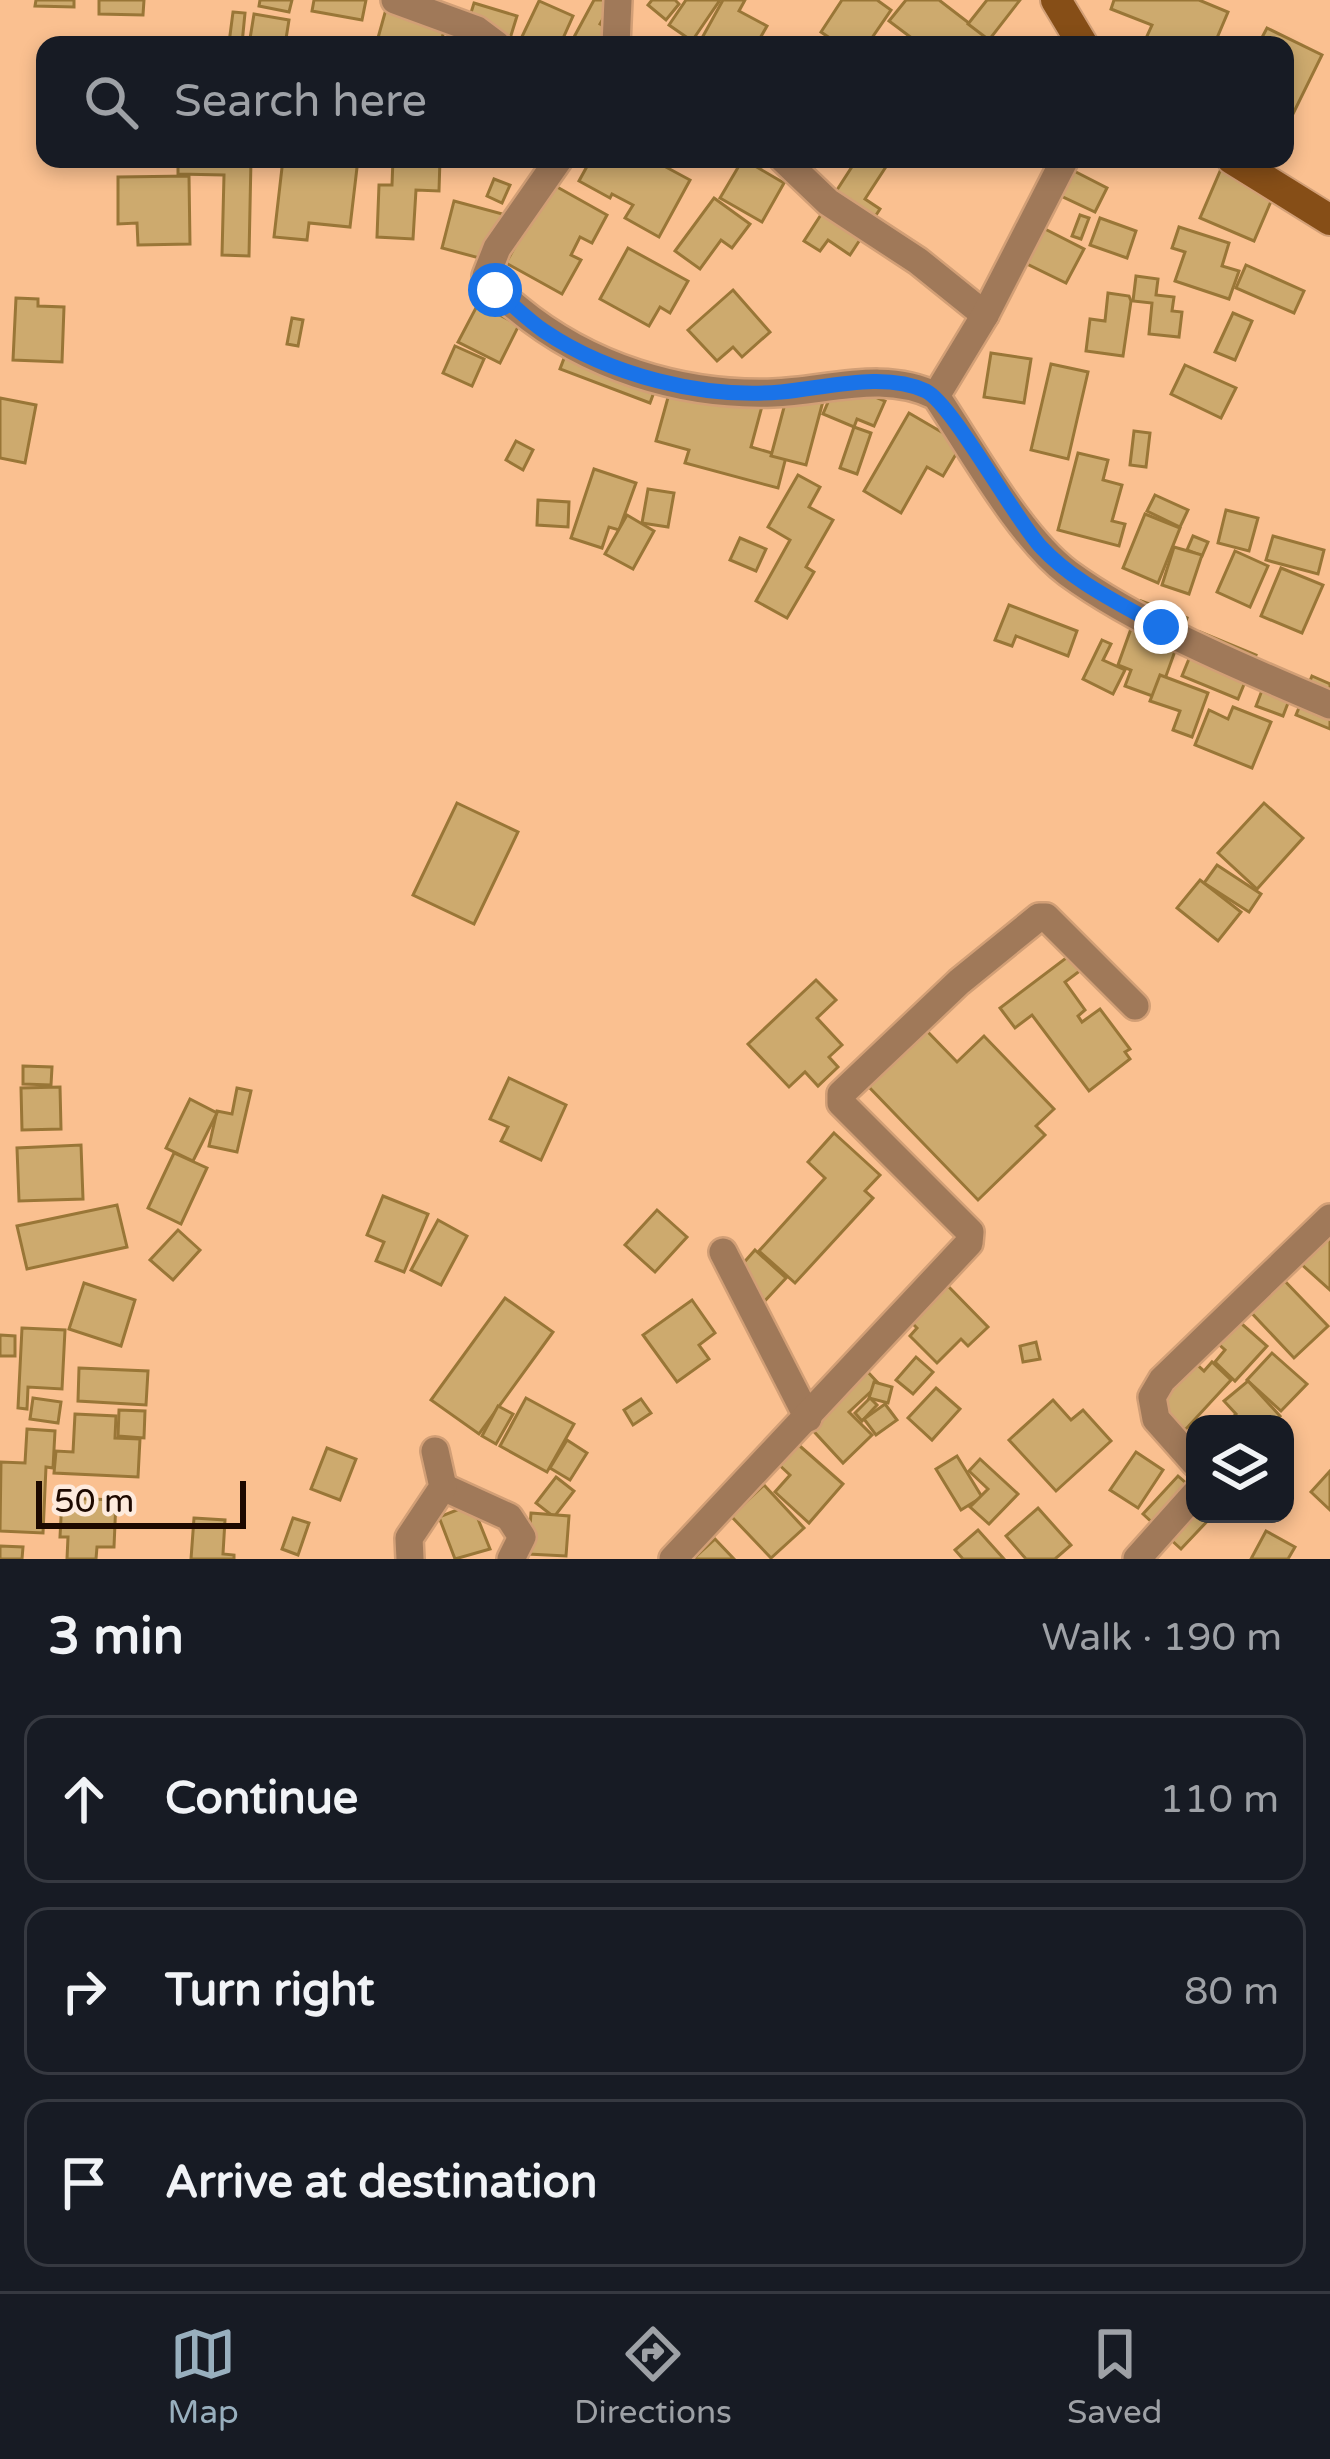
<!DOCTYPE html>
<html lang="en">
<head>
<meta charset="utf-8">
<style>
	body { margin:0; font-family:"Varela Round",sans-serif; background:#20242c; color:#f1f3f6 }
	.controls { position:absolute; right:36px; bottom:36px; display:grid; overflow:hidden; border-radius:24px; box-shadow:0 6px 18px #0003 }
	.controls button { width:108px; height:108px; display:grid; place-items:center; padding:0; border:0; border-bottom:3px solid #363941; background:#171b24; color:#f1f3f6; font:60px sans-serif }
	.scale { position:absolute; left:36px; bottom:30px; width:210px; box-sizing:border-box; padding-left:12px; border:6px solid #1d0900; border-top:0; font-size:33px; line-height:42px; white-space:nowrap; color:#1d0900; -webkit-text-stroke:9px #fdeadc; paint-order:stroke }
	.stop { position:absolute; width:36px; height:36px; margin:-27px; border:9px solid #1a73e8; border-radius:50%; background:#fff }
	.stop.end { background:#1a73e8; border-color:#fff; box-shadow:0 3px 12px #0008 }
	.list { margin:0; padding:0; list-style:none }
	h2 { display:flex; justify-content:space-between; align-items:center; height:156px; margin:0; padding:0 48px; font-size:51px }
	h2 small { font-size:39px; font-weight:400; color:#9ea1a6 }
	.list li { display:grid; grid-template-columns:78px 1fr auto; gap:36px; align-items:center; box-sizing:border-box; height:168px; margin:0 24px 24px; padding:0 24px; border:3px solid #363941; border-radius:24px }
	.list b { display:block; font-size:45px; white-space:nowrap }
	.list em { font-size:39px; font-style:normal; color:#9ea1a6 }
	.icon { flex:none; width:66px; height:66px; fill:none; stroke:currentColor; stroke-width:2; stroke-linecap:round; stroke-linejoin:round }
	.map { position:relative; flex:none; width:1330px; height:1559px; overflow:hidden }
	.search { position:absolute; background:#171b24; box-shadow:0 6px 18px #0003; left:36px; right:36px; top:36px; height:132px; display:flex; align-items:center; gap:30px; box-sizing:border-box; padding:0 42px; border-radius:24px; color:#9ea1a6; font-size:45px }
	.sheet { height:732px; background:#171b24 }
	nav { display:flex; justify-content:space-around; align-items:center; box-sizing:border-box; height:168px; border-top:3px solid #363941; background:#171b24; font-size:33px; color:#9ea1a6 }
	nav a { display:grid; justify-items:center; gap:6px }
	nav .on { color:#98afbe }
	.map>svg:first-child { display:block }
</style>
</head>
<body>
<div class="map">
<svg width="1330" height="1559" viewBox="0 0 1330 1559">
	<rect width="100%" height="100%" fill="#fac090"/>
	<g fill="#cdaa6e" stroke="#997637" stroke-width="3">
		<path d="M36,0H74V7L35,6Z"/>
		<path d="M99,0H144L143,15L99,14Z"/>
		<path d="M260,0H292L289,12L259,6Z"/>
		<path d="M314,0H366L362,20L312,11Z"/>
		<path d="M594,0H614L600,24L621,36L616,45H584L573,39Z"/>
		<path d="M652,0H675L679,4L666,20L648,5Z"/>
		<path d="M686,0H720L692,41L669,25Z"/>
		<path d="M723,0H745L739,11L767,26L756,45H713L702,38Z"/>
		<path d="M842,0H877L891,10L867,45H840L821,32Z"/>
		<path d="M906,0H939L991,40L987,45H921L889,21Z"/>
		<path d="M987,0H1020L989,40L968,24Z"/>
		<path d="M1114,0H1199L1228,12L1214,45H1143L1152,25L1111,9Z"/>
		<path d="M539,1L573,16L560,45H518Z"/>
		<path d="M388,2L448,18L440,45H376Z"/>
		<path d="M474,3L517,16L508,45H461Z"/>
		<path d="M233,12L245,13L242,44L229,43Z"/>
		<path d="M254,14L289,20L285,45H249Z"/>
		<path d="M1267,28L1322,55L1285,130V45H1258Z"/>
		<path d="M178,159H251L249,256L222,255L224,175L178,174Z"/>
		<path d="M283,159H358L350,227L309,223L307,240L274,237Z"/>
		<path d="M393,159H440L439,191L416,190L413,239L377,237L379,185H392Z"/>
		<path d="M591,159H651L690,180L659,237L625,218L633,205L612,194L610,198L579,181Z"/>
		<path d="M743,159L784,183L762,222L720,198Z"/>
		<path d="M857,159H891L865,199L880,209L850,255L828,240L820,251L804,241Z"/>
		<path d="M1221,169L1275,192L1254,241L1200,218Z"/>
		<path d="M1074,171L1107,188L1095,212L1061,196Z"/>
		<path d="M189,176L190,244L138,245L137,223L118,224V177Z"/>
		<path d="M494,179L510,185L502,203L487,196Z"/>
		<path d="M550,183L607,215L592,243L580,237L571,255L581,260L562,294L506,263Z"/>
		<path d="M714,198L750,224L732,248L721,240L700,269L675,251Z"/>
		<path d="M454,201L510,216L498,263L442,248Z"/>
		<path d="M1080,215L1089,218L1081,239L1072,236Z"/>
		<path d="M1100,218L1136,231L1127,258L1090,245Z"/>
		<path d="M1041,227L1084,249L1066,283L1023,262Z"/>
		<path d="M1179,227L1229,243L1222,266L1239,271L1229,299L1175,281L1185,252L1172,248Z"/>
		<path d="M628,248L688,281L670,313L660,307L649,326L600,299Z"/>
		<path d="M1246,265L1304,291L1294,313L1236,288Z"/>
		<path d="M1136,276L1158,279L1156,295L1174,297L1172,311L1182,312L1179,337L1149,334L1152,303L1133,301Z"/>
		<path d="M733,290L770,332L742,357L733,347L717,361L688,330Z"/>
		<path d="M1108,293L1129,296L1131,301L1123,356L1086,351L1090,319L1105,321Z"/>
		<path d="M16,298L38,299V306L64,307L62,362L13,360Z"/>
		<path d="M478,304L519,325L500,363L458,342Z"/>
		<path d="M1233,313L1252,321L1235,360L1215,352Z"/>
		<path d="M292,318L303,320L298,346L287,344Z"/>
		<path d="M571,340L661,373L650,403L560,369Z"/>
		<path d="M455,346L484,359L472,386L443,373Z"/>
		<path d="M991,353L1031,359L1024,403L984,397Z"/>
		<path d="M1051,364L1088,372L1068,459L1031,450Z"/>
		<path d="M1185,365L1236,388L1221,418L1171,394Z"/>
		<path d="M675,372L765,395L751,447L786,457L778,488L685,463L689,450L656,441Z"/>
		<path d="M791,381L826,390L806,465L771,456Z"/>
		<path d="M837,381L885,401L874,426L857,419L854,427L823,414Z"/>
		<path d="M0,398L36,405L25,463L0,458Z"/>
		<path d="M909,413L962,444L943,476L927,467L901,513L864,491Z"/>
		<path d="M854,427L871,433L857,474L840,468Z"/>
		<path d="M1134,431L1150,433L1146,467L1130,465Z"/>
		<path d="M516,441L533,450L523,470L506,460Z"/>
		<path d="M1078,453L1108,460L1103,480L1122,485L1112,521L1125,524L1119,546L1058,530Z"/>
		<path d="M594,469L636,483L619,530L609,527L602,548L571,538Z"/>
		<path d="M798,475L820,487L809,507L833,520L806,567L814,572L787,618L756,601L790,540L768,527Z"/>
		<path d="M648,489L674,493L668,527L642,523Z"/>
		<path d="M1155,495L1188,510L1180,527L1147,511Z"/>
		<path d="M538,500L569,502L568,527L537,525Z"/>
		<path d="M1226,510L1258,518L1249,551L1218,543Z"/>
		<path d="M1145,514L1180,528L1158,583L1123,568Z"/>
		<path d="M627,515L654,531L633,569L605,554Z"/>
		<path d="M1193,536L1208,542L1202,556L1187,550Z"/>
		<path d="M1273,536L1324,550L1318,574L1266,560Z"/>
		<path d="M740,538L766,549L756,571L730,560Z"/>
		<path d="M1174,547L1202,555L1189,594L1162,585Z"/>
		<path d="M1235,551L1268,566L1250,607L1217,592Z"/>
		<path d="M1281,568L1323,585L1302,633L1261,616Z"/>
		<path d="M1141,601L1187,618L1158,698L1125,686L1131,670L1118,665Z"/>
		<path d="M1009,605L1077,631L1068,656L1016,636L1012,646L995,640Z"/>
		<path d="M1200,632L1256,655L1238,699L1182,676Z"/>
		<path d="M1102,640L1111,644L1103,660L1125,670L1113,694L1083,679Z"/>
		<path d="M1271,667L1298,677L1283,716L1256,706Z"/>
		<path d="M1160,675L1208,693L1192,737L1173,730L1180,711L1150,701Z"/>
		<path d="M1312,676L1330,684V729L1296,715Z"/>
		<path d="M1233,707L1271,722L1252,768L1195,745L1209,710L1228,719Z"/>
		<path d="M457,803L518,832L474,924L413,895Z"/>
		<path d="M1264,803L1303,838L1257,889L1218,853Z"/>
		<path d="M1217,865L1261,894L1249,912L1204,883Z"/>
		<path d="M1200,880L1241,912L1218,941L1177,908Z"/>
		<path d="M1070,955L1081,970L1065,982L1085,1010L1078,1016L1082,1022L1100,1009L1130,1049L1125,1052L1130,1059L1089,1091L1032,1015L1015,1028L1000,1008Z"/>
		<path d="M816,980L836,1000L817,1018L842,1045L829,1057L838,1067L818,1086L805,1072L789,1087L748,1044Z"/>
		<path d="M925,1029L957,1062L984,1036L1054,1109L1036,1126L1045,1135L978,1200L867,1085Z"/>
		<path d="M23,1066L52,1067L51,1085L23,1084Z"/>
		<path d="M509,1078L566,1105L541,1160L501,1141L508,1127L490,1119Z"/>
		<path d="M60,1087L61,1129L22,1130L21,1088Z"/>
		<path d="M237,1088L251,1091L237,1152L209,1146L217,1111L232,1114Z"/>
		<path d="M190,1099L217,1113L193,1161L166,1148Z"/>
		<path d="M834,1133L880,1175L865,1191L873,1198L795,1283L759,1251L825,1178L808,1162Z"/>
		<path d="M81,1145L83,1199L19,1201L17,1148Z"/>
		<path d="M174,1153L207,1168L181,1224L148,1208Z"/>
		<path d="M383,1196L428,1214L404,1272L376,1261L384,1242L367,1235Z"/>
		<path d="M117,1205L127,1247L27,1269L17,1226Z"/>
		<path d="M657,1210L687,1237L655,1272L625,1245Z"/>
		<path d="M438,1220L467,1236L441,1285L411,1270Z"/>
		<path d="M178,1230L200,1250L173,1280L150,1260Z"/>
		<path d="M1330,1230V1290L1300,1263Z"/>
		<path d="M755,1250L786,1278L763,1303L732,1276Z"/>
		<path d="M1279,1275L1328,1326L1294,1358L1245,1306Z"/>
		<path d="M84,1283L135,1300L121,1346L69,1329Z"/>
		<path d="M945,1283L988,1327L968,1346L961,1339L937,1363L910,1336L917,1328L908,1319Z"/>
		<path d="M505,1298L553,1332L479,1434L431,1400Z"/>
		<path d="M692,1300L715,1333L699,1345L709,1359L677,1382L643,1335Z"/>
		<path d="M1234,1317L1267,1346L1235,1381L1215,1362L1225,1350L1214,1340Z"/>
		<path d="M22,1328L65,1330L62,1389L28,1387L27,1409L18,1408Z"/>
		<path d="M0,1335L15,1336V1356H0Z"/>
		<path d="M1036,1342L1040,1359L1023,1362L1020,1346Z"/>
		<path d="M1272,1353L1307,1384L1281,1411L1247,1380Z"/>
		<path d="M916,1357L933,1372L913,1394L896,1380Z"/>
		<path d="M1189,1357L1204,1371L1212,1362L1231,1380L1185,1430L1150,1399Z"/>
		<path d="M79,1368L148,1371L146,1405L78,1401Z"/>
		<path d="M865,1369L879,1384L849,1412L872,1435L843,1463L807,1424Z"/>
		<path d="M1248,1381L1280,1416L1270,1424H1226L1236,1414L1224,1401Z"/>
		<path d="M874,1382L892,1387L888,1403L869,1398Z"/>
		<path d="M936,1388L960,1409L932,1440L908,1418Z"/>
		<path d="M33,1398L61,1402L58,1423L30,1419Z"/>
		<path d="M526,1398L574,1424L547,1472L500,1446Z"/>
		<path d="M870,1398L877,1405L862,1421L855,1413Z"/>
		<path d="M641,1399L651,1413L633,1425L624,1410Z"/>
		<path d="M1053,1400L1071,1420L1083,1410L1111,1441L1056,1491L1009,1440Z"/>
		<path d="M885,1404L897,1420L876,1435L864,1419Z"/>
		<path d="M498,1406L513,1414L496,1444L482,1436Z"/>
		<path d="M119,1410L145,1411L144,1438L118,1436Z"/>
		<path d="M75,1414L116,1416L115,1438L140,1439L138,1477L54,1473L56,1451L73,1452Z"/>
		<path d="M27,1429L55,1431L53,1468L46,1467L43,1533L0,1531L1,1462L25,1463Z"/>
		<path d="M567,1440L587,1453L570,1480L550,1468Z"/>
		<path d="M793,1440L843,1484L809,1523L775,1492L790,1475L775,1461Z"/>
		<path d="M327,1448L356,1459L340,1500L311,1489Z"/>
		<path d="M1136,1452L1163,1470L1138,1508L1110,1490Z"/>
		<path d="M957,1456L982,1497L961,1510L936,1469Z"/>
		<path d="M980,1459L1018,1494L989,1524L970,1507L988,1489L969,1471Z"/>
		<path d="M1330,1471V1510L1311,1492Z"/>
		<path d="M1178,1476L1195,1491V1514H1214L1181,1549L1143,1514Z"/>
		<path d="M556,1477L574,1491L554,1517L536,1503Z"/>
		<path d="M764,1485L804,1528L771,1558L731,1516Z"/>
		<path d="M62,1498L116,1500L114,1547H97L96,1559H67L68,1537H60Z"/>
		<path d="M472,1504L490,1549L455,1559L439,1517Z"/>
		<path d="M1038,1508L1071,1545L1055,1559H1026L1006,1536Z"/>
		<path d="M531,1513L569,1516L566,1556L528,1554Z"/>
		<path d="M194,1518L225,1520L223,1554L234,1555V1559H191Z"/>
		<path d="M293,1518L309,1523L298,1555L282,1549Z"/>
		<path d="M978,1530L1004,1559H963L955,1550Z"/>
		<path d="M1266,1531L1295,1547L1288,1559H1251Z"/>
		<path d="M715,1539L734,1559H693Z"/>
		<path d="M0,1546L23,1547L22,1559H0Z"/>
	</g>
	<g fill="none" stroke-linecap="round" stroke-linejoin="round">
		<g stroke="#d29f76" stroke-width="32">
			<g id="street">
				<path d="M395,0L477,30L497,45"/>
				<path d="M616,45L618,0"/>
				<path d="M559,159L497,248L486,276C492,290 505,298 517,308C588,367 681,396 773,393C828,391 884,370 936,396C971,448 1019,536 1068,573C1139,625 1248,670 1330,705"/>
				<path d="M783,159L828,202L918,261L985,315"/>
				<path d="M936,396L985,315L1065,159"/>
				<path d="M723,1252L808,1418"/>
				<path d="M1195,1463L1156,1419L1152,1397L1162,1380L1330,1218"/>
				<path d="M443,1487L509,1517L522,1537L511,1559"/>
				<path d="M410,1559L409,1538L443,1487L435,1451"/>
				<path d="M673,1559L969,1243L970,1232L841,1103V1094L959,982L1039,917H1046L1135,1006"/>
				<path d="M1137,1559L1195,1494"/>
			</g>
		</g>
		<g stroke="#d29f76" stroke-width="34">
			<g id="secondary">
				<path d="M1056,0L1083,45"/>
				<path d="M1232,159L1330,220"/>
			</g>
		</g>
		<use href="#street" stroke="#a07959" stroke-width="27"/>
		<use href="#secondary" stroke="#864e17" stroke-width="30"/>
	</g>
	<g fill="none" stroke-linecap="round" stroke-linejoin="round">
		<path stroke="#1a73e8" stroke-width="15" d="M495,290C511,303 527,319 544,331C609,375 702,399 781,392C826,388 884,371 926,391C952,404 1013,516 1040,546C1073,582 1119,603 1161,627"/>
	</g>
</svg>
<div class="controls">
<button><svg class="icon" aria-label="layers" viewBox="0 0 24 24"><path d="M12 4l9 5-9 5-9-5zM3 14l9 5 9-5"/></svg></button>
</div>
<div class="scale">50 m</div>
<div class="stop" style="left:495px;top:290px"></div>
<div class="stop end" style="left:1161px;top:627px"></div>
<div class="search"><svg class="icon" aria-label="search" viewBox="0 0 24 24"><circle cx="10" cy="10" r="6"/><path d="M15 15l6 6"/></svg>Search here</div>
</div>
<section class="sheet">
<h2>3 min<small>Walk · 190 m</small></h2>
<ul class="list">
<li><svg class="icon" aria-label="ahead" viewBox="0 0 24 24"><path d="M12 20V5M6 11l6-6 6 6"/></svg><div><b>Continue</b></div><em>110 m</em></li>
<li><svg class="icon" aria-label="right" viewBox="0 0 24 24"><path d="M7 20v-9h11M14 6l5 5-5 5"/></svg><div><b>Turn right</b></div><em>80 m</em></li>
<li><svg class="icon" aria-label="arrive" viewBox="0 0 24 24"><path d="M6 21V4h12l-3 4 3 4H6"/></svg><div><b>Arrive at destination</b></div></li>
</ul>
</section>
<nav>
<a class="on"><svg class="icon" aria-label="map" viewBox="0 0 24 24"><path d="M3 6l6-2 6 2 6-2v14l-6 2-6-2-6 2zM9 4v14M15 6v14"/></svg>Map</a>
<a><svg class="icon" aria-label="directions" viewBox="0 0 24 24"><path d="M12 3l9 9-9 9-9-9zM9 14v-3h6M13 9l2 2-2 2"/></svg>Directions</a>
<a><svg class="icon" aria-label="saved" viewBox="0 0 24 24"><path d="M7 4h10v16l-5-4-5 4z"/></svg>Saved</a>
</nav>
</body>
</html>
